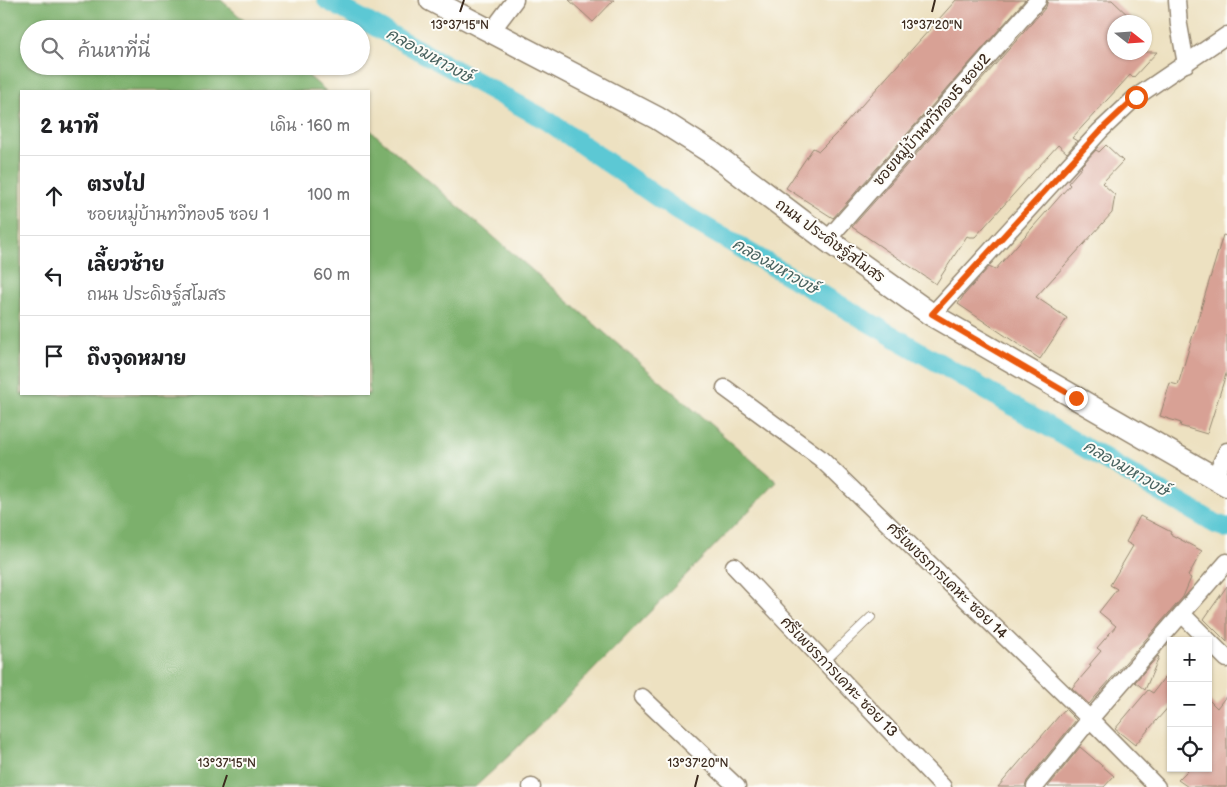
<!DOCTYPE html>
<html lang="th">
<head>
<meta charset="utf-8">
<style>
	body { margin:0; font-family:"Balsamiq Sans","Playpen Sans Thai",sans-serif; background:#f6f6f6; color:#202124 }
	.controls { position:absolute; right:15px; bottom:15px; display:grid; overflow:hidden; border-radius:0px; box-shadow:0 1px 4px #0004 }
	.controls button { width:45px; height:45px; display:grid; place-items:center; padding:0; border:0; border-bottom:1px solid #e0e0e0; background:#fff; color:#202124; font:25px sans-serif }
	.compass { position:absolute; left:1107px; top:15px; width:45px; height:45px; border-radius:50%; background:#fff; box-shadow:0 1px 4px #0004; rotate:107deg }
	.stop { position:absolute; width:15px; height:15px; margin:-11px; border:4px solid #ea580c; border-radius:50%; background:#fff }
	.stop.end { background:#ea580c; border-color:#fff; box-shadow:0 1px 5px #0008 }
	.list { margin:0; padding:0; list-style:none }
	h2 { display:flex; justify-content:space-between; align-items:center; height:65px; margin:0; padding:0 20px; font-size:21px }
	h2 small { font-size:16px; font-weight:400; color:#757577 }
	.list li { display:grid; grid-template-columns:32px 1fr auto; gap:15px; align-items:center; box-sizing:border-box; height:80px; padding:0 20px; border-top:1px solid #e0e0e0 }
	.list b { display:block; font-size:19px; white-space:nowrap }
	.list p { margin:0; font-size:16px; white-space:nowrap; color:#757577 }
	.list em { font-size:16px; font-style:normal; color:#757577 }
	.icon { flex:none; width:28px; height:28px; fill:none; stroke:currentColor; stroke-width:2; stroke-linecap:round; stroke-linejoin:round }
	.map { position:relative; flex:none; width:1227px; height:787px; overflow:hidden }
	.search { position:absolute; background:#fff; box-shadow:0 1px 4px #0004; left:20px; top:20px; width:350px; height:55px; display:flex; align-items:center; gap:12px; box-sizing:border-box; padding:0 18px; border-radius:28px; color:#757577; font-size:19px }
	.panel { position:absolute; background:#fff; box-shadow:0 1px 4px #0004; left:20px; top:90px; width:350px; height:305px; border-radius:0px }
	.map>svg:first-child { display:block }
</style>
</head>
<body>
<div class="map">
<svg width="1227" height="787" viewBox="0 0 1227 787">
	<rect width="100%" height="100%" fill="#fdfcf7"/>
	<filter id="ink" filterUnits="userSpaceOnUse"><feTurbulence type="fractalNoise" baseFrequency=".02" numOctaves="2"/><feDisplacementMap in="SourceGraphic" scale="10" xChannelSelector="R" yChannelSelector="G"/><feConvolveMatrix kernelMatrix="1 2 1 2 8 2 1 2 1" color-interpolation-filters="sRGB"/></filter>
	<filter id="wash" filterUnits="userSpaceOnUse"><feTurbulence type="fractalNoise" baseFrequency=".0096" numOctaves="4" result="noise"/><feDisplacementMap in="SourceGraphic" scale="20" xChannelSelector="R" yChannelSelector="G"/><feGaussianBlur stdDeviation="1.12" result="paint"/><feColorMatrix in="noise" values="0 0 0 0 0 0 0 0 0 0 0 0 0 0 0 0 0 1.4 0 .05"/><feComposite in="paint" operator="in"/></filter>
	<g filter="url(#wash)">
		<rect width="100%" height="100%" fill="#ede1c1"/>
		<path fill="#7bb06c" stroke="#5b6d45" d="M0,0H221L254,29H29V66H297L326,91H21V394H369V129L777,482L512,753L475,787H0Z"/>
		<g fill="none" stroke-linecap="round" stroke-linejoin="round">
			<path stroke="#5cc8d4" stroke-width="20" d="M327,0L548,121L676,210L1216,524L1227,528"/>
		</g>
		<g id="blocks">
			<g fill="#d8a195">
				<path d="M569,0H614L593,22Z"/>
				<path d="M956,0H1025L833,218L786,188L813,148L819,151L836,134Z"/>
				<path d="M1048,0H1112L1135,22H1114V52H1157L1133,78L1130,75L1072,138L1077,141L1067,153L1058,145L975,237H969L967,236L936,284L852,227L1046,7Z"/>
				<path d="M1106,145L1123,161L1102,183L1115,195L1112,213L1036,297L1067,318L1040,359L958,304L964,295L989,267L995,270L1070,185L1068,183L1082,167L1081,166L1096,150L1099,152Z"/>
				<path d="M1223,235L1227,236V371L1207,434L1180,426L1181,423L1160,416L1170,383L1178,385Z"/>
				<path d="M1140,516L1171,532L1170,534L1202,551L1188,576L1191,578L1183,597L1089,704L1072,688L1091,666L1089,665L1101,651L1097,648L1116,626L1099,612L1117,589L1110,585L1133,546L1126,542Z"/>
				<path d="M1227,586V642L1204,619Z"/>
				<path d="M1158,656L1159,657L1145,690L1135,682Z"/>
				<path d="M1171,668V704L1135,745L1115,729L1148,690L1153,693Z"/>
				<path d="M1227,695V787H1188L1178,780L1190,768H1208V699L1217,708Z"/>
				<path d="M1065,709L1076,720L1027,781L1025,787H998Z"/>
				<path d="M1080,747L1114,776L1104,787H1048Z"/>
			</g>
		</g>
	</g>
	<g filter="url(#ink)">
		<use href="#blocks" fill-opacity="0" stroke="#948670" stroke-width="1"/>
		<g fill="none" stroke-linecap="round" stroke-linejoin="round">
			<g stroke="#948670" stroke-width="10">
				<path id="lane" d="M824,662L871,617"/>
			</g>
			<g stroke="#948670" stroke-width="19">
				<g id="street">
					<path d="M1177,0L1179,25L1186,64"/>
					<path d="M491,32L515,0"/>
					<path d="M827,240L1038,0"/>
					<path d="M932,315L1100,131L1136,97L1227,35"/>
					<path d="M725,388L820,458L1090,719L1157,787"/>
					<path d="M1214,478L1227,451"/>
					<path d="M734,566L943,787"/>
					<path d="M1182,614L1227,659"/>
					<path d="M642,697L737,787"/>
					<path d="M531,787H532"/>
					<path d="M1035,787L1090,719L1227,562"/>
				</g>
			</g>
			<g stroke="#948670" stroke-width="25">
				<path id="secondary" d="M431,0L657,118L712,153L827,240L932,315L1227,485"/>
			</g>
			<use href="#lane" stroke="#fff" stroke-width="8"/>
			<use href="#street" stroke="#fff" stroke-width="16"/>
			<use href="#secondary" stroke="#fff" stroke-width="22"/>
		</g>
	</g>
	<g fill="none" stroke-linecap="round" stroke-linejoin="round" filter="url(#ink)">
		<path stroke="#ea580c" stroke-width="6" d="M1076,398L932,314L1100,131L1136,97"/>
	</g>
	<path fill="none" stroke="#3b2a1e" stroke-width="2" d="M460,12L464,0M932,12L935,0M223,787L227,775M695,787L698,775"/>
	<g text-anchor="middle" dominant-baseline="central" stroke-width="4" stroke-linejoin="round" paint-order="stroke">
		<g font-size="15" fill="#3b2a1e" stroke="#fdfcf7">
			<text transform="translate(932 120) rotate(-49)">ซอยหมู่บ้านทวีทอง5 ซอย2</text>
			<text transform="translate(830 241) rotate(36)">ถนน ประดิษฐ์สโมสร</text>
			<text transform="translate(947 581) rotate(44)">ศรีเพชรการเคหะ ซอย 14</text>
			<text transform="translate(839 677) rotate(46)">ศรีเพชรการเคหะ ซอย 13</text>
		</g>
		<g font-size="16" font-style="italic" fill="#47615e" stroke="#fdfcf7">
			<text transform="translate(429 56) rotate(29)">คลองมหาวงษ์</text>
			<text transform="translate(775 267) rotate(30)">คลองมหาวงษ์</text>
			<text transform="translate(1126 469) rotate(30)">คลองมหาวงษ์</text>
		</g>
	</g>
	<g font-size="12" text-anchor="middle" fill="#3b2a1e" stroke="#fdfcf7" stroke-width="4" stroke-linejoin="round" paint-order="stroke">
		<text x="460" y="29">13°37'15"N</text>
		<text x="932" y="29">13°37'20"N</text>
		<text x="227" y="767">13°37'15"N</text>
		<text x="698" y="767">13°37'20"N</text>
	</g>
</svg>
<div class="controls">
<button>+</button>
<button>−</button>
<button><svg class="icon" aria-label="locate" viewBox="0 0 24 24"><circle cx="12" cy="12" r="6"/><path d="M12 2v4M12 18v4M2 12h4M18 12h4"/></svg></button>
</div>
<svg class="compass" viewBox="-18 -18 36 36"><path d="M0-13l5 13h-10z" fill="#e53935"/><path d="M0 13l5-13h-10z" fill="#757577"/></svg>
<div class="stop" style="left:1136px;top:97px"></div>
<div class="stop end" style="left:1076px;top:398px"></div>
<div class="search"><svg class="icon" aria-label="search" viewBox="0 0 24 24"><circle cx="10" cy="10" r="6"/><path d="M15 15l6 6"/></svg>ค้นหาที่นี่</div>
<section class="panel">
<h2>2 นาที<small>เดิน · 160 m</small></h2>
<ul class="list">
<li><svg class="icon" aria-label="ahead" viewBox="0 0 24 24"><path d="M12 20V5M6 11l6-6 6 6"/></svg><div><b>ตรงไป</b><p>ซอยหมู่บ้านทวีทอง5 ซอย 1</p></div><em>100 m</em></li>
<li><svg class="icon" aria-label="left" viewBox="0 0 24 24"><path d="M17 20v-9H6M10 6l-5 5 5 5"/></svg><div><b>เลี้ยวซ้าย</b><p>ถนน ประดิษฐ์สโมสร</p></div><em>60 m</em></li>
<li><svg class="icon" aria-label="arrive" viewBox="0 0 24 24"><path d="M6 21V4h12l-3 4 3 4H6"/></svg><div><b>ถึงจุดหมาย</b></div></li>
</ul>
</section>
</div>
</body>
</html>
